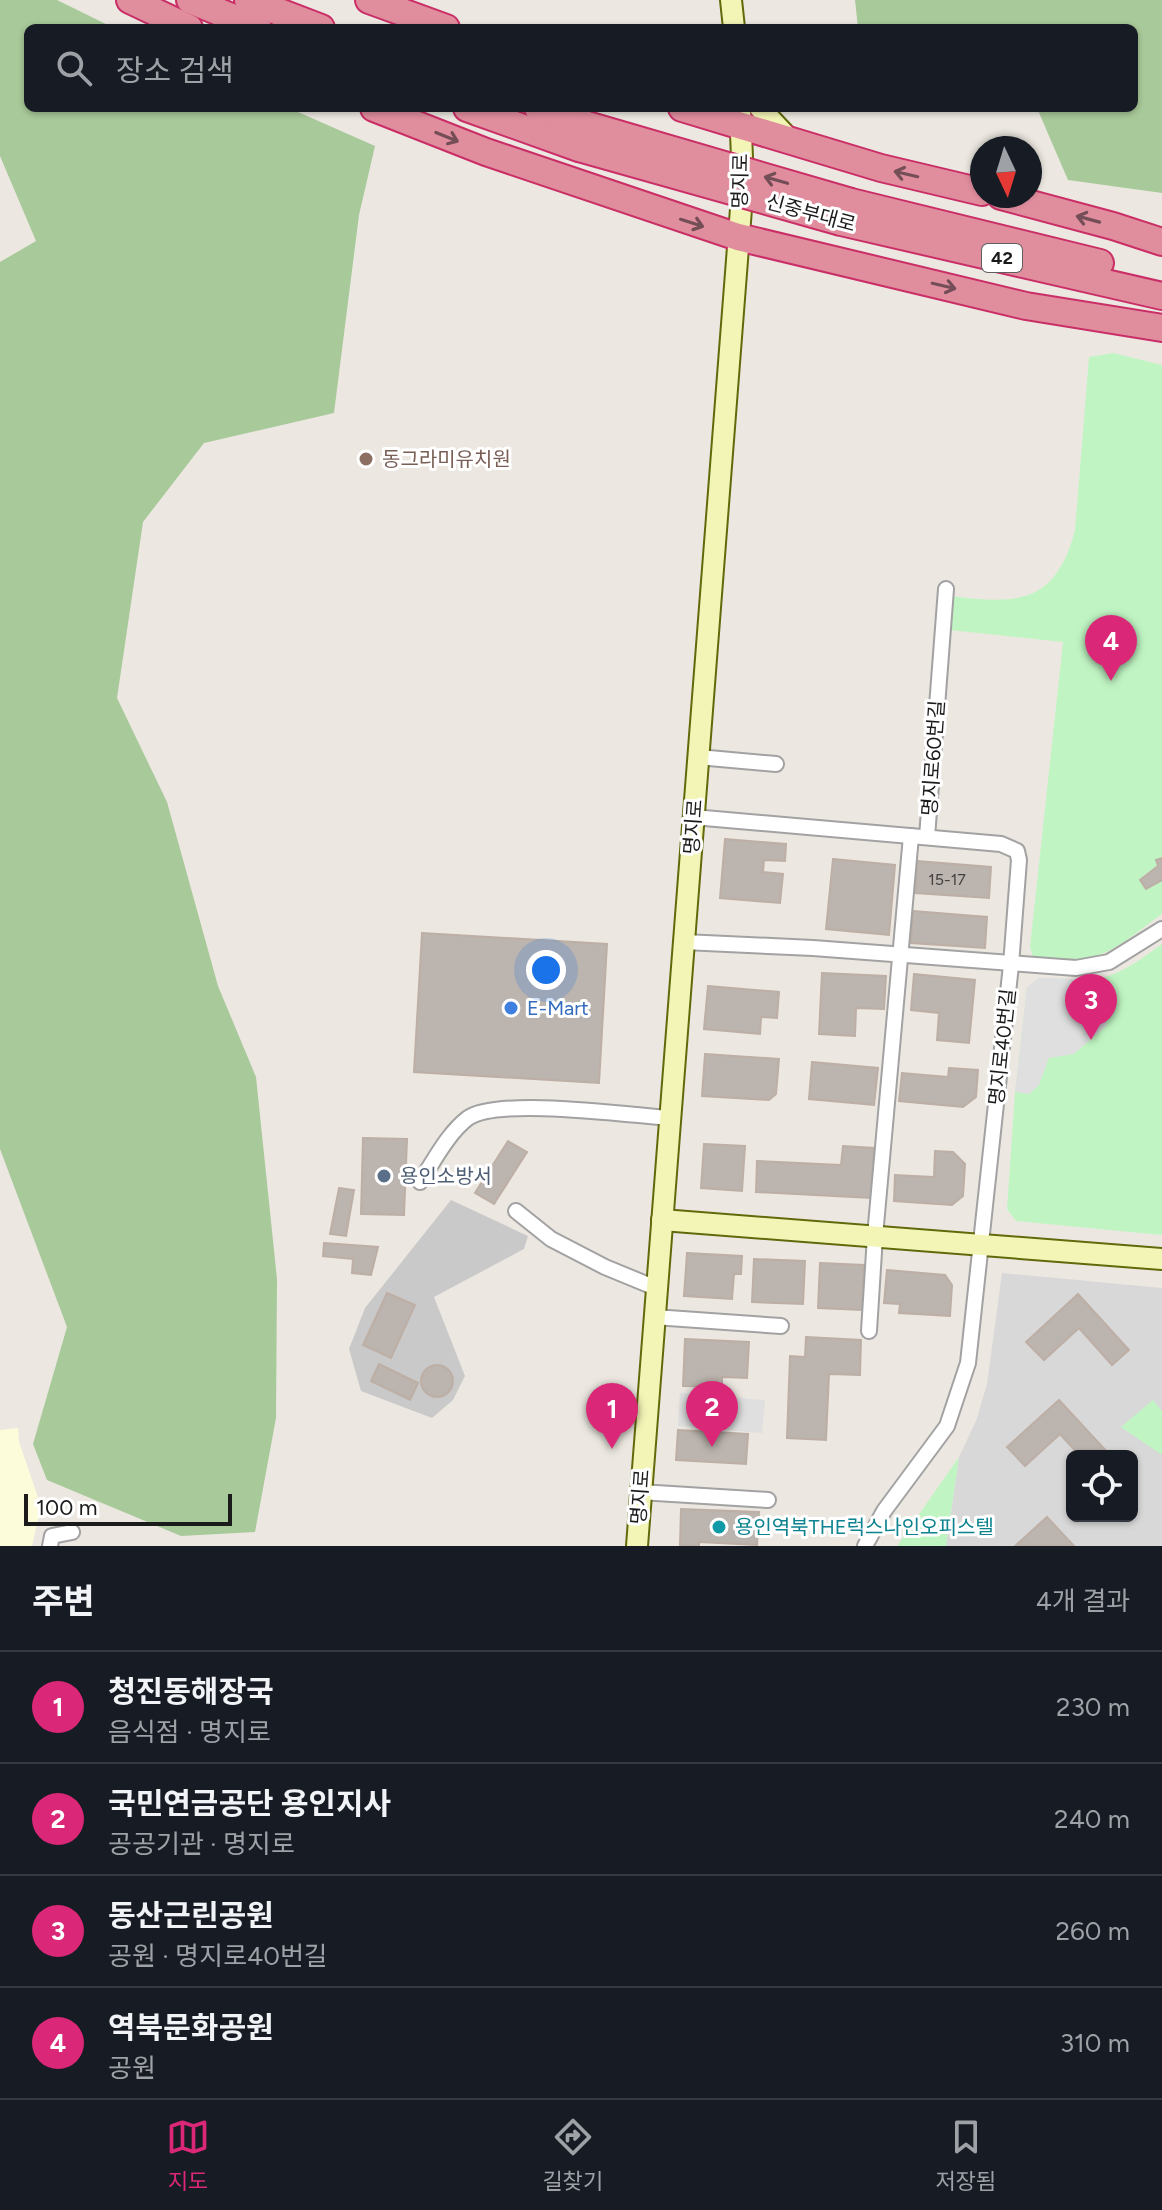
<!DOCTYPE html>
<html lang="ko">
<head>
<meta charset="utf-8">
<style>
	body { margin:0; font-family:Figtree,"Noto Sans KR",sans-serif; background:#20242c; color:#f1f3f6 }
	.controls { position:absolute; right:24px; bottom:24px; display:grid; overflow:hidden; border-radius:12px; box-shadow:0 2px 6px #0004 }
	.controls button { width:72px; height:72px; display:grid; place-items:center; padding:0; border:0; border-bottom:2px solid #363941; background:#171b24; color:#f1f3f6; font:40px sans-serif }
	.compass { position:absolute; left:970px; top:136px; width:72px; height:72px; border-radius:50%; background:#171b24; box-shadow:0 2px 6px #0004; rotate:176deg }
	.scale { position:absolute; left:24px; bottom:20px; width:208px; box-sizing:border-box; padding-left:8px; border:4px solid #1b1b1b; border-top:0; font-size:22px; line-height:28px; white-space:nowrap; color:#1b1b1b; -webkit-text-stroke:6px #fff; paint-order:stroke }
	.you { position:absolute; left:546px; top:970px; width:28px; height:28px; margin:-20px; border:6px solid #fff; border-radius:50%; background:#1a73e8; box-shadow:0 0 0 12px #1a73e833 }
	.badge { display:grid; place-items:center; width:52px; height:52px; border-radius:50%; background:#db2777; color:#fff; font-size:26px; font-weight:700 }
	.pin { position:absolute; translate:-50% -66px; filter:drop-shadow(0 2px 4px #0008) }
	.pin::after { content:''; position:absolute; top:42px; width:28px; height:24px; background:inherit; clip-path:polygon(0 0,100% 0,50% 100%) }
	.list { margin:0; padding:0; list-style:none }
	h2 { display:flex; justify-content:space-between; align-items:center; height:104px; margin:0; padding:0 32px; font-size:34px }
	h2 small { font-size:26px; font-weight:400; color:#9ea1a6 }
	.list li { display:grid; grid-template-columns:52px 1fr auto; gap:24px; align-items:center; box-sizing:border-box; height:112px; padding:0 32px; border-top:2px solid #363941 }
	.list b { display:block; font-size:30px; white-space:nowrap }
	.list p { margin:0; font-size:26px; white-space:nowrap; color:#9ea1a6 }
	.list em { font-size:26px; font-style:normal; color:#9ea1a6 }
	.icon { flex:none; width:44px; height:44px; fill:none; stroke:currentColor; stroke-width:2; stroke-linecap:round; stroke-linejoin:round }
	.map { position:relative; flex:none; width:1162px; height:1546px; overflow:hidden }
	.search { position:absolute; background:#171b24; box-shadow:0 2px 6px #0004; left:24px; right:24px; top:24px; height:88px; display:flex; align-items:center; gap:20px; box-sizing:border-box; padding:0 28px; border-radius:12px; color:#9ea1a6; font-size:30px }
	.sheet { height:552px; background:#171b24 }
	nav { display:flex; justify-content:space-around; align-items:center; box-sizing:border-box; height:112px; border-top:2px solid #363941; background:#171b24; font-size:22px; color:#9ea1a6 }
	nav a { display:grid; justify-items:center; gap:4px }
	nav .on { color:#db2777 }
	.map>svg:first-child { display:block }
</style>
</head>
<body>
<div class="map">
<svg width="1162" height="1546" viewBox="0 0 1162 1546">
	<rect width="100%" height="100%" fill="#ece8e1"/>
	<path fill="#d9d8d8" fill-rule="evenodd" d="M1002,1273L1162,1288V1546H946L959,1457L976,1421L987,1384ZM1072,1456H1132V1516H1072Z"/>
	<path fill="#fdfcda" d="M18,1428L19,1442L41,1506L32,1546H0V1430Z"/>
	<path fill="#c9c9c9" d="M451,1200L528,1236L524,1249L434,1297L465,1376L453,1400L432,1418L361,1391L349,1349L365,1308Z"/>
	<g fill="#a8c999">
		<path d="M0,0H57L114,28H28V108H289L375,146L359,215L334,413L204,443L143,522L117,698L167,802L218,986L256,1077L277,1279L276,1418L255,1532L181,1536L47,1480L33,1444L67,1327L0,1149V262L36,241L0,156Z"/>
		<path d="M855,0H1162V193L1068,180L1037,108H1134V28H858Z"/>
	</g>
	<g fill="#c0f5c3">
		<path d="M1113,353L1162,365V914C1110,952 1101,966 1033,957L1030,947L1063,642L950,630L951,596C1019,605 1056,603 1075,530L1089,357Z"/>
		<path d="M1162,944V1235L1016,1221L1007,1209L1015,1092L1027,987C1050,970 1075,985 1101,978C1123,973 1144,957 1162,944Z"/>
		<path d="M1153,1400L1162,1411V1455L1121,1427Z"/>
		<path d="M959,1457L946,1546H897Z"/>
	</g>
	<g fill="#dfdfdf">
		<path d="M1038,978L1100,979L1099,992L1111,993L1106,1026L1074,1054L1049,1058L1039,1085L1029,1094L1015,1092L1027,987Z"/>
		<path d="M680,1393L765,1400L762,1433L678,1426Z"/>
	</g>
	<g fill="#bcb4ae" stroke="#bdafa5" stroke-width="2">
		<path d="M725,839L786,844L785,861L764,860L763,872L783,874L780,903L720,898Z"/>
		<path d="M1162,858V880L1146,889L1140,880L1158,866L1156,860Z"/>
		<path d="M833,859L895,865L889,935L826,929Z"/>
		<path d="M917,861L991,867L989,898L915,893Z"/>
		<path d="M913,911L987,917L985,948L911,943Z"/>
		<path d="M422,933L607,944L599,1083L414,1072Z"/>
		<path d="M822,973L886,976L884,1009L856,1008L855,1036L819,1034Z"/>
		<path d="M914,974L975,980L969,1043L937,1040L939,1013L911,1010Z"/>
		<path d="M708,986L779,992L777,1018L761,1017L760,1034L704,1029Z"/>
		<path d="M705,1054L779,1059L776,1094L769,1100L702,1096Z"/>
		<path d="M812,1062L878,1068L874,1105L809,1099Z"/>
		<path d="M949,1068L978,1070L976,1097L963,1107L899,1101L902,1073L948,1077Z"/>
		<path d="M363,1138L407,1139L404,1215L361,1214Z"/>
		<path d="M508,1141L527,1152L494,1204L475,1193Z"/>
		<path d="M704,1144L745,1146L742,1191L701,1188Z"/>
		<path d="M843,1146L874,1148L871,1198L756,1192L757,1161L841,1165Z"/>
		<path d="M935,1151L953,1152L965,1164L963,1196L952,1205L894,1201L895,1175L934,1177Z"/>
		<path d="M339,1188L354,1190L346,1236L330,1234Z"/>
		<path d="M324,1243L378,1247L371,1275L352,1273L353,1259L323,1256Z"/>
		<path d="M687,1253L742,1256L741,1274H734L732,1299L684,1296Z"/>
		<path d="M754,1259L805,1261L803,1304L752,1302Z"/>
		<path d="M820,1263L864,1265L862,1310L818,1308Z"/>
		<path d="M887,1270L945,1275L952,1285L950,1316L899,1313L900,1304L884,1303Z"/>
		<path d="M387,1293L415,1305L391,1358L363,1345Z"/>
		<path d="M1078,1294L1129,1350L1112,1365L1079,1328L1044,1360L1026,1342Z"/>
		<path d="M806,1337L861,1340L860,1375L829,1374L826,1440L787,1438L790,1356L805,1357Z"/>
		<path d="M685,1339L749,1342L747,1378L722,1377V1387L683,1386Z"/>
		<path d="M379,1364L418,1383L410,1400L371,1381Z"/>
		<circle cx="437" cy="1381" r="16"/>
		<path d="M1059,1400L1110,1455L1080,1456L1060,1434L1025,1466L1007,1447Z"/>
		<path d="M678,1430L748,1434L746,1464L676,1460Z"/>
		<path d="M681,1509L759,1512L757,1545L699,1542V1546H680Z"/>
		<path d="M1047,1517L1074,1546H1015Z"/>
	</g>
	<g fill="none" stroke-linecap="round" stroke-linejoin="round">
		<g stroke="#a2a2a2" stroke-width="18">
			<g id="street">
				<path d="M698,757L776,764"/>
				<path d="M693,817L1001,844L1017,851L1019,860L1011,965L968,1363L947,1426L884,1511L865,1546"/>
				<path d="M927,837L946,589"/>
				<path d="M684,942L813,948L1076,968L1109,962L1162,929"/>
				<path d="M420,1182C434,1161 448,1133 468,1118C498,1097 629,1115 670,1118"/>
				<path d="M516,1211L551,1239L605,1267L656,1288"/>
				<path d="M654,1317L781,1326"/>
				<path d="M869,1331L875,1236L911,836"/>
				<path d="M640,1492L768,1500"/>
				<path d="M50,1546L52,1536L72,1532"/>
			</g>
		</g>
		<g stroke="#61690b" stroke-width="24">
			<g id="secondary">
				<path d="M731,0L734,28"/>
				<path d="M760,108L790,140"/>
				<path d="M662,1220L1162,1259"/>
				<path d="M637,1546L743,183L740,108"/>
			</g>
		</g>
		<g stroke="#ca2e67" stroke-width="30">
			<g id="highway">
				<path d="M130,0L189,28"/>
				<path d="M190,0L258,28"/>
				<path d="M248,0L321,28"/>
				<path d="M369,0L446,28"/>
				<path d="M374,108L486,152L738,237L1026,306L1162,328"/>
				<path d="M467,108L579,148"/>
				<path d="M538,108L587,125"/>
				<path d="M682,108L881,168L982,192"/>
				<path d="M1001,196L1113,226L1162,242"/>
				<path d="M851,202L1100,263"/>
				<path d="M841,222L1162,296"/>
			</g>
		</g>
		<use href="#street" stroke="#fff" stroke-width="14"/>
		<use href="#secondary" stroke="#f3f5b7" stroke-width="20"/>
		<use href="#highway" stroke="#e08d9e" stroke-width="26"/>
		<g stroke="#ca2e67" stroke-width="30" stroke-linecap="butt">
			<g id="highway-bridge">
				<path d="M587,125L851,202"/>
				<path d="M579,148L841,222"/>
			</g>
		</g>
		<use href="#highway-bridge" stroke="#e08d9e" stroke-width="26"/>
	</g>
	<defs><path id="oneway-shaft" d="M-6 0H5M1.5-3L5.5 0L1.5 3" fill="none" stroke-width="1.6" stroke-linecap="round" stroke-linejoin="round" transform="scale(2)"/></defs>
	<g stroke="#744e56">
		<use href="#oneway-shaft" transform="translate(447 137) rotate(22)"/>
		<use href="#oneway-shaft" transform="translate(906 174) rotate(-167)"/>
		<use href="#oneway-shaft" transform="translate(776 180) rotate(-164)"/>
		<use href="#oneway-shaft" transform="translate(1088 219) rotate(-165)"/>
		<use href="#oneway-shaft" transform="translate(692 223) rotate(18)"/>
		<use href="#oneway-shaft" transform="translate(944 286) rotate(13)"/>
	</g>
	<circle fill="#8d6e63" stroke="#fff" stroke-width="3" cx="366" cy="459" r="8"/>
	<circle fill="#3f7fe0" stroke="#fff" stroke-width="3" cx="511" cy="1008" r="8"/>
	<circle fill="#5c6f8a" stroke="#fff" stroke-width="3" cx="384" cy="1176" r="8"/>
	<circle fill="#0f9aa8" stroke="#fff" stroke-width="3" cx="719" cy="1527" r="8"/>
	<g text-anchor="middle" dominant-baseline="central" stroke-width="6" stroke-linejoin="round" paint-order="stroke">
		<g font-size="16" fill="#434140">
			<text x="947" y="879">15-17</text>
		</g>
		<rect fill="#fff" stroke="#5f5f5f" stroke-width="2" x="982" y="244" width="40" height="28" rx="6"/>
		<g font-size="18" font-weight="bold" fill="#1b1b1b">
			<text x="1002" y="258">42</text>
		</g>
		<g font-size="20" fill="#1b1b1b" stroke="#fff">
			<text transform="translate(740 181) rotate(-89)">명지로</text>
			<text transform="translate(811 213) rotate(15)">신중부대로</text>
			<text transform="translate(933 758) rotate(-86)">명지로60번길</text>
			<text transform="translate(693 827) rotate(-86)">명지로</text>
			<text transform="translate(1002 1047) rotate(-84)">명지로40번길</text>
			<text transform="translate(640 1497) rotate(-86)">명지로</text>
		</g>
		<g font-size="20" fill="#785e54" stroke="#fff" text-anchor="start">
			<text x="382" y="459">동그라미유치원</text>
		</g>
		<g font-size="20" fill="#366cbe" stroke="#fff" text-anchor="start">
			<text x="527" y="1008">E-Mart</text>
		</g>
		<g font-size="20" fill="#4e5e75" stroke="#fff" text-anchor="start">
			<text x="400" y="1176">용인소방서</text>
		</g>
		<g font-size="20" fill="#0d838f" stroke="#fff" text-anchor="start">
			<text x="735" y="1527">용인역북THE럭스나인오피스텔</text>
		</g>
	</g>
</svg>
<div class="controls">
<button><svg class="icon" aria-label="locate" viewBox="0 0 24 24"><circle cx="12" cy="12" r="6"/><path d="M12 2v4M12 18v4M2 12h4M18 12h4"/></svg></button>
</div>
<svg class="compass" viewBox="-18 -18 36 36"><path d="M0-13l5 13h-10z" fill="#e53935"/><path d="M0 13l5-13h-10z" fill="#9ea1a6"/></svg>
<div class="scale">100 m</div>
<div class="you"></div>
<div class="pin badge" style="left:612px;top:1449px">1</div>
<div class="pin badge" style="left:712px;top:1447px">2</div>
<div class="pin badge" style="left:1091px;top:1040px">3</div>
<div class="pin badge" style="left:1111px;top:681px">4</div>
<div class="search"><svg class="icon" aria-label="search" viewBox="0 0 24 24"><circle cx="10" cy="10" r="6"/><path d="M15 15l6 6"/></svg>장소 검색</div>
</div>
<section class="sheet">
<h2>주변<small>4개 결과</small></h2>
<ul class="list">
<li><span class="badge">1</span><div><b>청진동해장국</b><p>음식점 · 명지로</p></div><em>230 m</em></li>
<li><span class="badge">2</span><div><b>국민연금공단 용인지사</b><p>공공기관 · 명지로</p></div><em>240 m</em></li>
<li><span class="badge">3</span><div><b>동산근린공원</b><p>공원 · 명지로40번길</p></div><em>260 m</em></li>
<li><span class="badge">4</span><div><b>역북문화공원</b><p>공원</p></div><em>310 m</em></li>
</ul>
</section>
<nav>
<a class="on"><svg class="icon" aria-label="map" viewBox="0 0 24 24"><path d="M3 6l6-2 6 2 6-2v14l-6 2-6-2-6 2zM9 4v14M15 6v14"/></svg>지도</a>
<a><svg class="icon" aria-label="directions" viewBox="0 0 24 24"><path d="M12 3l9 9-9 9-9-9zM9 14v-3h6M13 9l2 2-2 2"/></svg>길찾기</a>
<a><svg class="icon" aria-label="saved" viewBox="0 0 24 24"><path d="M7 4h10v16l-5-4-5 4z"/></svg>저장됨</a>
</nav>
</body>
</html>
